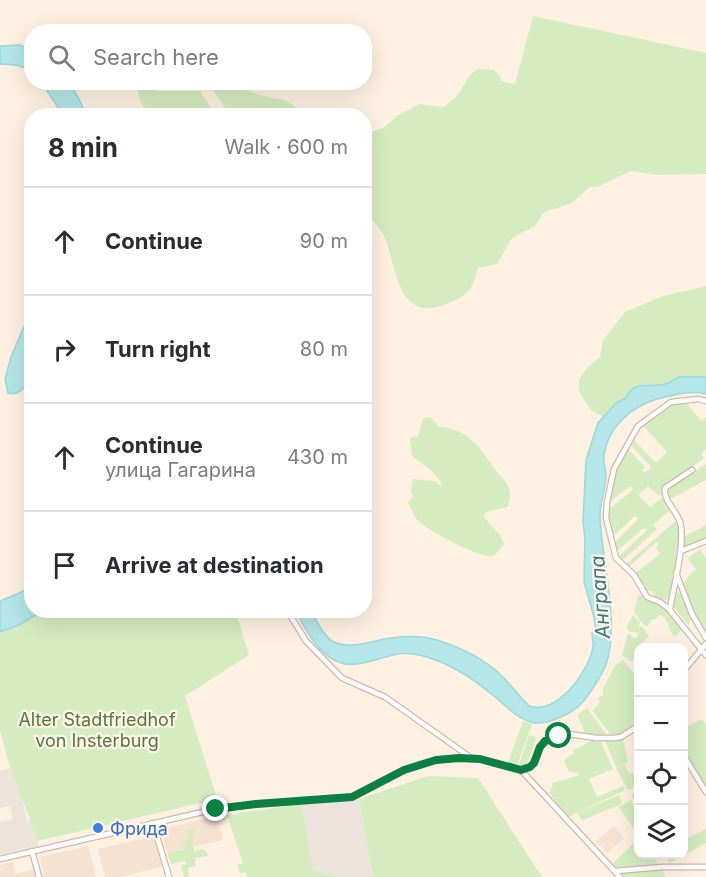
<!DOCTYPE html>
<html lang="en">
<head>
<meta charset="utf-8">
<style>
	body { margin:0; font-family:Inter,sans-serif; background:#f7f7f7; color:#2b2b33 }
	.controls { position:absolute; right:18px; bottom:18px; display:grid; overflow:hidden; border-radius:12px; box-shadow:0 6px 24px #0002 }
	.controls button { width:54px; height:54px; display:grid; place-items:center; padding:0; border:0; border-bottom:2px solid #e1e1e2; background:#fff; color:#2b2b33; font:30px sans-serif }
	.stop { position:absolute; width:18px; height:18px; margin:-14px; border:4px solid #0b8043; border-radius:50%; background:#fff }
	.stop.end { background:#0b8043; border-color:#fff; box-shadow:0 2px 6px #0008 }
	.list { margin:0; padding:0; list-style:none }
	h2 { display:flex; justify-content:space-between; align-items:center; height:78px; margin:0; padding:0 24px; font-size:26px }
	h2 small { font-size:20px; font-weight:400; color:#7c7c81 }
	.list li { display:grid; grid-template-columns:39px 1fr auto; gap:18px; align-items:center; box-sizing:border-box; height:108px; padding:0 24px; border-top:2px solid #e1e1e2 }
	.list b { display:block; font-size:22px; white-space:nowrap }
	.list p { margin:0; font-size:20px; white-space:nowrap; color:#7c7c81 }
	.list em { font-size:20px; font-style:normal; color:#7c7c81 }
	.icon { flex:none; width:33px; height:33px; fill:none; stroke:currentColor; stroke-width:2; stroke-linecap:round; stroke-linejoin:round }
	.map { position:relative; flex:none; width:706px; height:877px; overflow:hidden }
	.search { position:absolute; background:#fff; box-shadow:0 6px 24px #0002; left:24px; top:24px; width:348px; height:66px; display:flex; align-items:center; gap:15px; box-sizing:border-box; padding:0 21px; border-radius:24px; color:#7c7c81; font-size:22px }
	.panel { position:absolute; background:#fff; box-shadow:0 6px 24px #0002; left:24px; top:108px; width:348px; height:510px; border-radius:24px }
	.map>svg:first-child { display:block }
</style>
</head>
<body>
<div class="map">
<svg width="706" height="877" viewBox="0 0 706 877">
	<rect width="100%" height="100%" fill="#fef1e2"/>
	<g fill="#f6e2d0">
		<path d="M217,816L223,840L167,853L161,829Z"/>
		<path d="M614,826L624,838L607,853L596,841Z"/>
		<path d="M153,836L162,867L120,877H105L98,849Z"/>
		<path d="M88,846L96,877H44L40,857Z"/>
		<path d="M13,862L15,874L34,869L36,877H0V865Z"/>
	</g>
	<g fill="#ece3dd">
		<path d="M15,767L27,821L31,820L39,846L0,855V822L13,819L10,806L0,808V771Z"/>
		<path d="M359,799L373,877H342L313,870L298,834L301,804Z"/>
	</g>
	<g fill="#d5ecc0">
		<path d="M533,16L706,53V174L657,175L631,171L599,186L590,187L570,204L544,212L535,226L512,238L497,264L478,268C471,292 468,296 444,305C397,322 397,268 385,238C380,226 366,216 364,203C362,181 364,156 365,134L383,128L397,116L419,104L444,107L457,96L471,74L478,69L494,70L500,76L501,81L515,84Z"/>
		<path d="M226,83L259,95L285,100L308,115H230L210,86Z"/>
		<path d="M144,84L157,91H200L210,106V115C200,116 190,116 181,116C160,116 140,116 138,90Z"/>
		<path d="M706,286V377H679L666,384L642,385L628,392L626,398L616,403L603,416C593,413 591,410 585,401C570,382 584,370 600,357L603,340L625,312L663,296Z"/>
		<path d="M682,399L702,421L706,417V449L701,455L704,458L667,485L663,493L659,496L648,486L638,495L650,507L664,496L669,504L664,510L670,505L672,508L653,525L657,529L655,531L622,561L618,557L647,530L644,528L617,551L615,542L638,519L635,516L613,536L608,510L633,490L630,486L609,503L616,473L628,449L645,467L642,470L645,473L651,467L630,444L633,439L656,463L667,452L642,424L660,408Z"/>
		<path d="M427,417L431,418L439,427C470,429 479,448 495,469C504,481 516,489 507,507L486,512L484,515C488,527 500,529 504,544C501,547 498,553 494,555C483,561 431,532 421,523C415,519 412,510 408,503L413,496L411,492L413,479L435,481L441,486V482L433,472L412,456L410,438L418,436L423,419Z"/>
		<path d="M706,464V480L670,499L667,493L673,484Z"/>
		<path d="M678,519L680,538L677,541L680,550L675,552L677,555L679,554C675,568 675,589 666,601L656,597L650,590L647,592L641,586L636,573L660,554L656,548L659,543L656,542L629,567L625,565Z"/>
		<path d="M706,525V538L683,549L682,538Z"/>
		<path d="M700,549L706,558V630L686,610L692,618L688,625L673,606L675,591L682,594C681,584 688,575 696,570L688,558Z"/>
		<path d="M638,595H641L646,599L666,606L681,624L679,626L682,630L674,637L664,617L660,615L654,620L652,619L647,627L640,621L634,611Z"/>
		<path d="M42,611H233L239,622L249,655L185,696L217,799L38,841L9,764L0,730V632L19,625Z"/>
		<path d="M633,615L640,623L638,628L642,626L649,636L634,651L637,656L631,661L622,655L628,633L635,639L638,635V633L628,631L627,626Z"/>
		<path d="M623,660L638,679V724L625,735L612,737L593,711L600,702L598,698L603,695V688L615,666Z"/>
		<path d="M587,708L609,738H603L600,735L595,736L586,735L577,715Z"/>
		<path d="M702,719L706,725V789L684,753V728Z"/>
		<path d="M523,721L532,724L516,768L507,765Z"/>
		<path d="M529,735L537,737L525,769L518,767Z"/>
		<path d="M623,739L628,762L622,765H625L629,774L637,772L638,785L628,790L616,768L620,766L616,767L605,741Z"/>
		<path d="M591,741L601,742L613,769L589,779L597,797L623,786L625,790L568,817L559,809L550,793L553,783L579,775V773L569,772L564,760L574,753L573,750Z"/>
		<path d="M428,776L478,778L542,877H373L359,799Z"/>
		<path d="M638,790V808L636,810L638,816V824L633,828L619,807L631,800L633,805L636,804L631,794Z"/>
		<path d="M619,795L622,804L582,820L577,813Z"/>
		<path d="M301,804L313,870L342,877H247L245,872L240,873L237,865L243,863L227,815Z"/>
		<path d="M195,829V837L191,839L195,853L196,850L203,849L207,852L208,856L195,858L194,854L196,866L188,868L189,877H184L181,865L186,864L185,861L171,864L167,853L185,849L184,844L180,845L179,841L184,842L190,839L187,831Z"/>
		<path d="M706,829V843L669,863L666,856L659,860L656,855L684,854V840Z"/>
		<path d="M638,839V854L652,855L659,865L616,867L612,864Z"/>
		<path d="M662,869L666,877H624L622,872Z"/>
	</g>
	<g fill="#b5e6e9" stroke="#9bd7db" stroke-width="1.5">
		<path d="M20,45L31,50V71C23,65 10,64 0,64V46Z"/>
		<path d="M42,83H69L78,97L86,115H63Z"/>
		<path d="M31,310V379C25,387 19,396 8,393L5,379L11,357Z"/>
		<path d="M679,377H706V394C690,390 672,395 657,399C631,407 608,427 604,455C603,463 606,470 606,478C605,492 599,505 600,518C602,561 621,628 605,667C601,676 596,683 591,691C584,701 580,707 569,713C558,718 548,724 535,723C517,720 504,703 490,693C472,678 450,664 427,657C394,647 386,661 356,664C326,668 307,634 296,611H311C316,620 323,635 332,641C350,651 373,640 391,638C405,636 423,636 437,640C459,647 484,659 501,675C511,685 519,696 529,706C557,716 589,671 593,647C594,643 592,638 592,633H596L594,617L584,582L585,540L583,520L586,460L598,423L616,403L626,398C633,379 651,388 666,384C670,383 674,379 679,377Z"/>
		<path d="M31,585L32,610L42,611L19,625L0,632V601L24,591Z"/>
	</g>
	<g fill="none" stroke-linecap="round" stroke-linejoin="round">
		<g stroke="#d2b9ab" stroke-width="7">
			<g id="minor">
				<path d="M706,401L699,399L671,402L638,426L614,469L607,502L606,518L616,558L634,575L647,597L660,602L669,609L706,655"/>
				<path d="M681,551L706,541"/>
				<path d="M676,573L692,614L706,638"/>
				<path d="M670,609C674,584 684,550 681,526C679,511 663,503 665,488L692,470"/>
				<path d="M287,610L306,641L342,678L385,697L470,757"/>
				<path d="M684,670L706,644"/>
				<path d="M684,756L706,792"/>
				<path d="M521,770L620,877"/>
				<path d="M153,823L169,877"/>
				<path d="M32,851L39,877"/>
				<path d="M0,859L224,807L352,797L404,770L436,760L459,758L480,759L521,770L530,767L534,763L540,747L552,738L569,734L596,738H614L621,737L638,726"/>
				<path d="M615,871L663,867H706"/>
			</g>
		</g>
		<use href="#minor" stroke="#fff" stroke-width="4.5"/>
	</g>
	<g fill="none" stroke-linecap="round" stroke-linejoin="round">
		<path stroke="#0b8043" stroke-width="8" d="M216,809L256,804L352,797L404,770L436,760L459,758L480,759L521,770L530,767L534,763L540,747L545,741L559,736"/>
	</g>
	<circle fill="#3f7fe0" stroke="#fff5ea" stroke-width="2" cx="98" cy="828" r="6"/>
	<g text-anchor="middle" dominant-baseline="central" stroke-width="4.5" stroke-linejoin="round" paint-order="stroke">
		<g font-size="18" fill="#52783c" stroke="#fff5ea">
			<text x="97" y="719">Alter Stadtfriedhof<tspan x="97" dy="21">von Insterburg</tspan></text>
		</g>
		<g font-size="18" fill="#366cbe" stroke="#fff5ea" text-anchor="start">
			<text x="110" y="828">Фрида</text>
		</g>
		<g font-size="20" font-style="italic" fill="#39787e" stroke="#fff5ea">
			<text transform="translate(600 597) rotate(-94)">Анграпа</text>
		</g>
	</g>
</svg>
<div class="controls">
<button>+</button>
<button>−</button>
<button><svg class="icon" aria-label="locate" viewBox="0 0 24 24"><circle cx="12" cy="12" r="6"/><path d="M12 2v4M12 18v4M2 12h4M18 12h4"/></svg></button>
<button><svg class="icon" aria-label="layers" viewBox="0 0 24 24"><path d="M12 4l9 5-9 5-9-5zM3 14l9 5 9-5"/></svg></button>
</div>
<div class="stop" style="left:559px;top:736px"></div>
<div class="stop end" style="left:216px;top:809px"></div>
<div class="search"><svg class="icon" aria-label="search" viewBox="0 0 24 24"><circle cx="10" cy="10" r="6"/><path d="M15 15l6 6"/></svg>Search here</div>
<section class="panel">
<h2>8 min<small>Walk · 600 m</small></h2>
<ul class="list">
<li><svg class="icon" aria-label="ahead" viewBox="0 0 24 24"><path d="M12 20V5M6 11l6-6 6 6"/></svg><div><b>Continue</b></div><em>90 m</em></li>
<li><svg class="icon" aria-label="right" viewBox="0 0 24 24"><path d="M7 20v-9h11M14 6l5 5-5 5"/></svg><div><b>Turn right</b></div><em>80 m</em></li>
<li><svg class="icon" aria-label="ahead" viewBox="0 0 24 24"><path d="M12 20V5M6 11l6-6 6 6"/></svg><div><b>Continue</b><p>улица Гагарина</p></div><em>430 m</em></li>
<li><svg class="icon" aria-label="arrive" viewBox="0 0 24 24"><path d="M6 21V4h12l-3 4 3 4H6"/></svg><div><b>Arrive at destination</b></div></li>
</ul>
</section>
</div>
</body>
</html>
